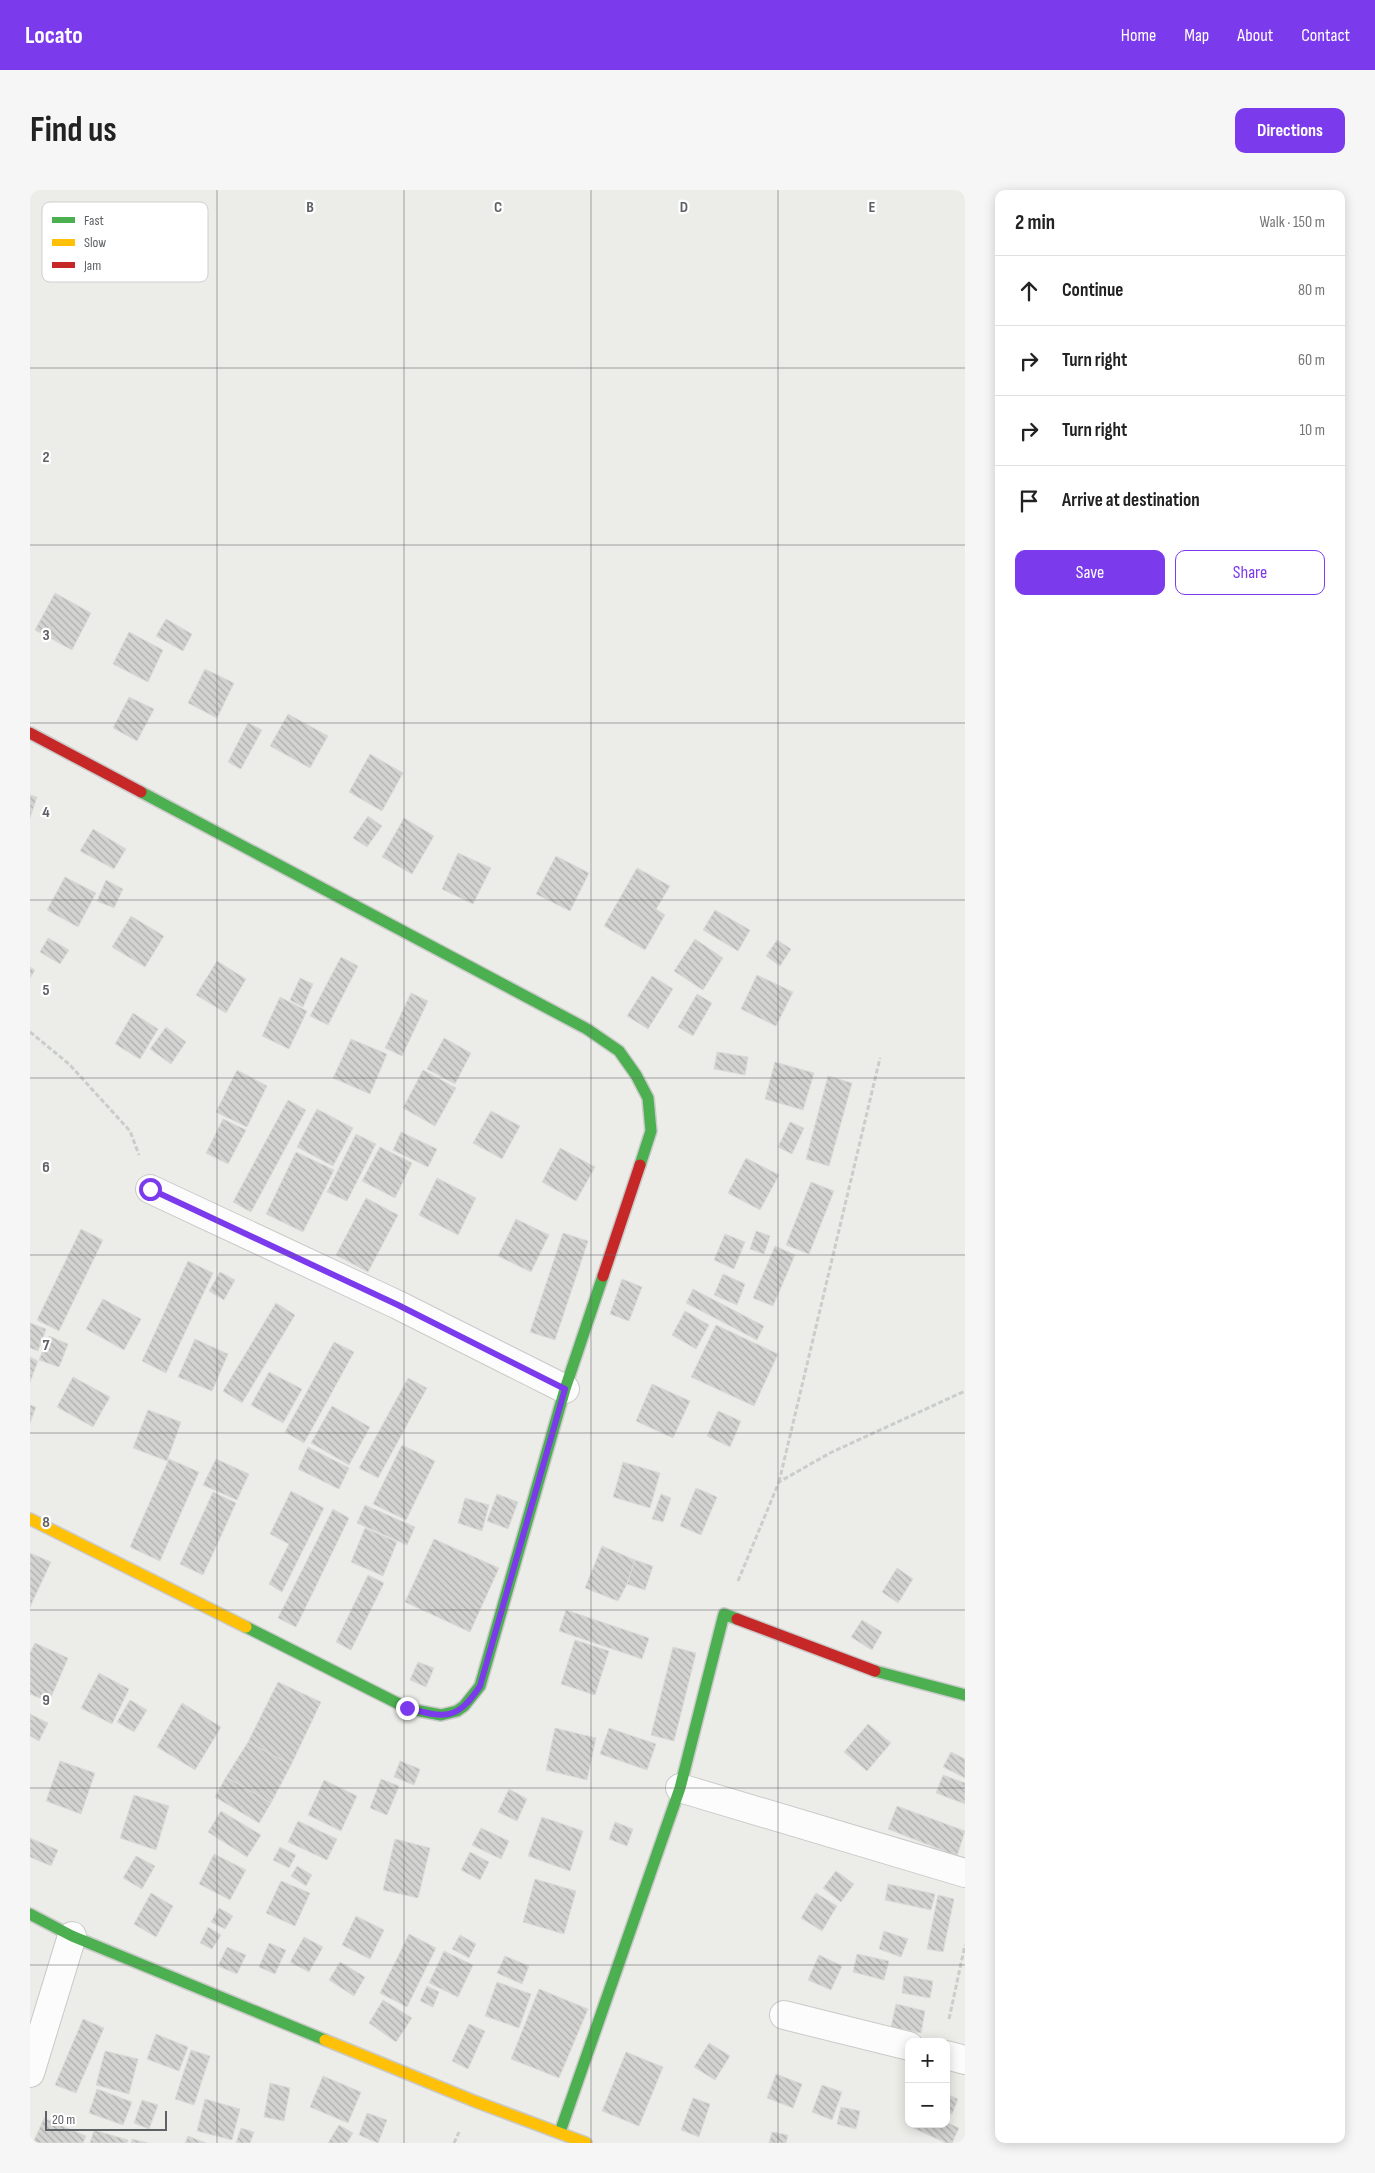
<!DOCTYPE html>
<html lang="en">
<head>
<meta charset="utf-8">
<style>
	body { margin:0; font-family:"Sofia Sans Condensed",sans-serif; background:#f6f6f6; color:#222 }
	.controls { position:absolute; right:15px; bottom:15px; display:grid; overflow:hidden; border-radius:10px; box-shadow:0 2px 12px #0003 }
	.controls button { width:45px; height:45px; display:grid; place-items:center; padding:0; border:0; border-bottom:1px solid #e0e0e0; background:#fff; color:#222; font:25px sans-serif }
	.scale { position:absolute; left:15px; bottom:12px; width:122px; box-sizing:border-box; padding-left:5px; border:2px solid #5e6165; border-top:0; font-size:14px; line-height:18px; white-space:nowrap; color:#5e6165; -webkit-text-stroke:4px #fff; paint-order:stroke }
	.stop { position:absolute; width:15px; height:15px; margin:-11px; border:4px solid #7c3aed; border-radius:50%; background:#fff }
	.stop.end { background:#7c3aed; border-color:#fff; box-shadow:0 1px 5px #0008 }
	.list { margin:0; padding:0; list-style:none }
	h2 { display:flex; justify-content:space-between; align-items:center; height:65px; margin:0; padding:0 20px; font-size:21px }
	h2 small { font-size:16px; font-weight:400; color:#767676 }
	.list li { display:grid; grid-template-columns:32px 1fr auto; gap:15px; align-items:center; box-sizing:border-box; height:70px; padding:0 20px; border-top:1px solid #e0e0e0 }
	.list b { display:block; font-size:19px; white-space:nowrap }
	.list em { font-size:16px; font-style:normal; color:#767676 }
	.actions { display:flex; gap:10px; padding:15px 20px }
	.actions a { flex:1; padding:11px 0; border:1px solid #7c3aed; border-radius:10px; text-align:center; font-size:18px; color:#7c3aed }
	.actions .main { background:#7c3aed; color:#fff }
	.icon { flex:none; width:28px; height:28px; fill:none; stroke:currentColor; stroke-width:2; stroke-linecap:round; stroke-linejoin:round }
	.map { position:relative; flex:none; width:935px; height:1953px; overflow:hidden; border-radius:10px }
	header { display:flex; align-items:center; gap:30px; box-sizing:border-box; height:70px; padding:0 25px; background:#7c3aed; color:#fff }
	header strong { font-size:24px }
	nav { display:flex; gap:28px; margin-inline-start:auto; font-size:18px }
	.intro { display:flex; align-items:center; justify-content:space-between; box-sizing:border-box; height:120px; padding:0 30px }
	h1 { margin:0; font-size:35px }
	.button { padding:12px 22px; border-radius:10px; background:#7c3aed; color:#fff; font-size:18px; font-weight:700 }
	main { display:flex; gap:30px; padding:0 30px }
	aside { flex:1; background:#fff; border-radius:10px; box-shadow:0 2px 12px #0003 }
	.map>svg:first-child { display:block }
</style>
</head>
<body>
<header>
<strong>Locato</strong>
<nav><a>Home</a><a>Map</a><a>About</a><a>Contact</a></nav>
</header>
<div class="intro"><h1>Find us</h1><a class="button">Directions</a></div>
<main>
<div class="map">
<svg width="935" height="1953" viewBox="0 0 935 1953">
	<defs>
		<pattern id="building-back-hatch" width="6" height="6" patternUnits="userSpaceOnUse" patternTransform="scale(1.25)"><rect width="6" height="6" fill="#d3d3d1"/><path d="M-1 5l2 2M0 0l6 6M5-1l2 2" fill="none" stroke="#aeafad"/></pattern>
	</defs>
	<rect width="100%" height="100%" fill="#ecece8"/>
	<g fill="url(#building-back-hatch)" stroke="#dcdbd8">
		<path d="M25,403L61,423L42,460L5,440Z"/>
		<path d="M136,429L162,444L153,461L126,446Z"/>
		<path d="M99,442L133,460L118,492L83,474Z"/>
		<path d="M175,479L204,493L187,528L158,513Z"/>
		<path d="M99,507L124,519L107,551L83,538Z"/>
		<path d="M258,524L298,546L280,578L240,556Z"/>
		<path d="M218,533L232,540L211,579L198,572Z"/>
		<path d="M340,564L373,583L352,621L319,602Z"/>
		<path d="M0,605L7,607L0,628Z"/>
		<path d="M338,626L352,636L337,657L323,648Z"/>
		<path d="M374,628L404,646L382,684L352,667Z"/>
		<path d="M63,639L96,659L84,679L50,661Z"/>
		<path d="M428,663L461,678L443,714L412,699Z"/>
		<path d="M526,666L559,683L540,721L506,704Z"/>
		<path d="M607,678L640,696L626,719L635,725L615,760L574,736Z"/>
		<path d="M35,687L66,703L48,737L17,720Z"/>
		<path d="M76,690L93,699L84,718L67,711Z"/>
		<path d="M685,720L720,740L708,761L673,740Z"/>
		<path d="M101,726L134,746L115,777L82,757Z"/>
		<path d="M18,748L39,760L30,774L10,762Z"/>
		<path d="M665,749L693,768L673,800L644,781Z"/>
		<path d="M747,750L761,759L750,776L736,766Z"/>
		<path d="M311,767L328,776L298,835L280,826Z"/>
		<path d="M187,771L216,789L196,823L166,805Z"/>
		<path d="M0,777L5,780L0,788Z"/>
		<path d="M727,785L763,802L746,836L711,819Z"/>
		<path d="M622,786L643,799L618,839L597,826Z"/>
		<path d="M270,788L283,794L273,817L260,810Z"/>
		<path d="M381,803L398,811L372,866L355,858Z"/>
		<path d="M667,804L682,813L663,846L648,837Z"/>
		<path d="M250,807L277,821L259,859L232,846Z"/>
		<path d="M103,823L128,839L110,869L85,854Z"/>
		<path d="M136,837L156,852L141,874L120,859Z"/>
		<path d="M414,848L441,863L425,894L397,879Z"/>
		<path d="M321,849L357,864L340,904L303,888Z"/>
		<path d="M687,862L718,867L715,885L684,879Z"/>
		<path d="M745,872L784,883L773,920L735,909Z"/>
		<path d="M207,880L237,896L217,937L186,922Z"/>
		<path d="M393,880L426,898L405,936L373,918Z"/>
		<path d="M798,886L822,893L799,976L776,969Z"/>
		<path d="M258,910L276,920L221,1022L203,1012Z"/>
		<path d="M287,919L323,938L303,976L267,957Z"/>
		<path d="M461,921L490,936L472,969L443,953Z"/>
		<path d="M193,929L216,940L198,974L176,963Z"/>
		<path d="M760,932L774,938L762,964L748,957Z"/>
		<path d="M371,942L407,959L398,977L363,960Z"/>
		<path d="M326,944L346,954L317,1011L297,1002Z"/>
		<path d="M350,957L382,973L365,1008L332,991Z"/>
		<path d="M530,958L565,977L546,1011L512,992Z"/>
		<path d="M266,962L304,980L273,1042L236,1024Z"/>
		<path d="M716,968L749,985L730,1020L698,1003Z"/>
		<path d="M407,988L446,1008L428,1045L389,1025Z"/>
		<path d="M781,992L804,1001L779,1064L756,1055Z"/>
		<path d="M336,1008L368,1025L338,1082L306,1065Z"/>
		<path d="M486,1029L519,1045L501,1082L468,1066Z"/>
		<path d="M51,1039L73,1050L29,1141L7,1130Z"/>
		<path d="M726,1041L740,1046L734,1064L720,1059Z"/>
		<path d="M533,1043L558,1051L525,1150L500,1142Z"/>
		<path d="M695,1044L715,1052L704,1079L684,1070Z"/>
		<path d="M745,1056L765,1065L743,1116L723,1108Z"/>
		<path d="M158,1071L183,1083L136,1183L112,1171Z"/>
		<path d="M190,1082L205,1090L194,1110L179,1101Z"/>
		<path d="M693,1084L715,1094L707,1115L684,1105Z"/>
		<path d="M592,1089L612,1097L599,1131L580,1124Z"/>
		<path d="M663,1099L734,1136L727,1150L656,1113Z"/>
		<path d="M73,1109L111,1129L94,1160L56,1139Z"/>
		<path d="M246,1113L265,1125L212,1213L193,1201Z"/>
		<path d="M655,1121L679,1135L666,1159L642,1145Z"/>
		<path d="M0,1133L16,1139L8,1161L0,1158Z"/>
		<path d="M686,1135L748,1164L724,1216L661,1187Z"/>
		<path d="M19,1146L38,1154L29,1177L9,1170Z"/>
		<path d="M165,1149L198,1164L182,1201L148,1187Z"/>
		<path d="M304,1152L324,1162L274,1253L255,1242Z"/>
		<path d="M0,1167L8,1171L0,1192Z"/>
		<path d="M239,1182L272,1199L253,1233L221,1215Z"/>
		<path d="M43,1187L80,1207L63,1237L27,1217Z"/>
		<path d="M378,1188L397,1198L348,1288L329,1278Z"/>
		<path d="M622,1194L660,1211L643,1248L606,1231Z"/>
		<path d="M0,1215L6,1217L0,1233Z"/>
		<path d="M302,1216L340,1237L319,1275L281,1253Z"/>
		<path d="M118,1220L151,1232L137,1271L103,1258Z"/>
		<path d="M688,1221L711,1231L700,1257L677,1246Z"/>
		<path d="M372,1255L405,1271L376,1330L343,1314Z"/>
		<path d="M278,1257L319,1278L309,1299L268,1279Z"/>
		<path d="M139,1269L169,1282L130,1371L100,1357Z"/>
		<path d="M186,1269L219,1284L207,1310L173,1295Z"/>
		<path d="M593,1272L630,1283L620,1318L583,1307Z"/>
		<path d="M666,1298L687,1307L671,1345L650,1336Z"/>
		<path d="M261,1301L294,1318L252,1402L239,1394L259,1354L240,1344Z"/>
		<path d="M183,1302L206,1313L173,1385L150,1374Z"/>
		<path d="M467,1304L488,1312L478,1339L457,1331Z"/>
		<path d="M631,1304L641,1308L633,1332L622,1329Z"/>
		<path d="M435,1308L459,1315L452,1341L428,1333Z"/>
		<path d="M335,1315L385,1337L377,1355L327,1333Z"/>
		<path d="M303,1319L319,1328L266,1437L248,1428Z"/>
		<path d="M335,1338L367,1352L353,1386L321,1372Z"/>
		<path d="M404,1349L469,1378L440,1442L375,1412Z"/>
		<path d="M572,1356L605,1370L597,1394L588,1411L555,1398Z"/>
		<path d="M0,1363L21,1372L0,1417Z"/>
		<path d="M605,1370L623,1376L615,1400L597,1394Z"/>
		<path d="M867,1378L883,1389L868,1413L852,1402Z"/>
		<path d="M338,1385L354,1393L321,1460L306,1452Z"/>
		<path d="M536,1420L619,1448L612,1469L529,1441Z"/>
		<path d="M832,1430L852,1442L842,1460L821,1447Z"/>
		<path d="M545,1450L579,1461L565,1505L531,1494Z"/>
		<path d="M5,1453L38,1468L19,1512L0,1504V1463Z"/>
		<path d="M643,1457L666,1463L644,1551L621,1545Z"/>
		<path d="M388,1472L404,1478L396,1497L380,1490Z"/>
		<path d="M69,1483L99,1499L82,1534L51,1518Z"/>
		<path d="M248,1492L291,1512L261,1575L218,1552Z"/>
		<path d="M100,1510L117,1520L104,1542L87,1532Z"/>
		<path d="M152,1513L191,1537L165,1580L127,1557Z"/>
		<path d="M0,1524L18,1533L9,1551L0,1546Z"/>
		<path d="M838,1534L861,1553L837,1581L814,1562Z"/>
		<path d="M525,1538L566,1548L557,1590L516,1580Z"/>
		<path d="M579,1538L626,1554L617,1580L570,1564Z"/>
		<path d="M218,1552L261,1575L241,1613L196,1587Z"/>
		<path d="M921,1562L935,1569V1588L913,1577Z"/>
		<path d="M30,1571L65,1583L51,1624L16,1611Z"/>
		<path d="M370,1571L390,1579L384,1595L364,1587Z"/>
		<path d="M913,1585L935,1593V1614L906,1603Z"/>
		<path d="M196,1587L241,1613L229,1633L185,1607Z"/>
		<path d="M351,1589L369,1596L357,1625L340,1618Z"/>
		<path d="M294,1590L327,1606L311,1641L278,1625Z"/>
		<path d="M479,1599L497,1609L487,1631L468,1622Z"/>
		<path d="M104,1605L139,1616L126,1660L90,1648Z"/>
		<path d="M867,1616L935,1641L927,1666L858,1639Z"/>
		<path d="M191,1621L231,1645L217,1667L178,1642Z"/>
		<path d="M512,1627L553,1641L540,1681L498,1666Z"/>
		<path d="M268,1631L307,1649L297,1670L258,1652Z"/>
		<path d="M585,1632L603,1639L597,1656L579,1649Z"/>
		<path d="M451,1638L479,1651L471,1669L442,1655Z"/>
		<path d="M0,1648L28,1660L21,1676L0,1667Z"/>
		<path d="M365,1649L400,1658L388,1708L353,1700Z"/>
		<path d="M250,1657L266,1665L259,1678L243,1670Z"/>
		<path d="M440,1662L459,1672L450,1690L431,1680Z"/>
		<path d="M184,1664L216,1680L200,1710L169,1694Z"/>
		<path d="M106,1666L125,1676L112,1699L93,1688Z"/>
		<path d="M267,1676L282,1685L276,1696L261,1686Z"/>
		<path d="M806,1681L824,1694L811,1712L793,1698Z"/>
		<path d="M505,1689L546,1701L534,1744L493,1732Z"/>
		<path d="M251,1691L280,1703L265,1736L236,1723Z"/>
		<path d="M858,1694L905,1704L901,1720L855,1710Z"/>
		<path d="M121,1703L143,1716L126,1747L104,1734Z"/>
		<path d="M786,1703L807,1716L792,1741L771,1728Z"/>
		<path d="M908,1705L924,1709L913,1762L897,1759Z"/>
		<path d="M189,1718L203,1726L195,1739L181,1732Z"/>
		<path d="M326,1726L354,1740L340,1769L312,1755Z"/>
		<path d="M178,1737L191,1745L182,1759L170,1753Z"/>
		<path d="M854,1741L878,1749L871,1767L849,1759Z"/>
		<path d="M379,1744L406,1758L377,1817L350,1803Z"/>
		<path d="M430,1745L446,1754L439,1768L422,1759Z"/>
		<path d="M274,1747L293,1757L279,1782L260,1772Z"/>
		<path d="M239,1753L256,1760L245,1784L229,1777Z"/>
		<path d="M197,1757L216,1765L207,1784L188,1776Z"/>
		<path d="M414,1761L443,1775L428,1807L399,1793Z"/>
		<path d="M827,1764L859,1771L854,1790L823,1782Z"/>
		<path d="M789,1765L812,1776L801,1800L778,1790Z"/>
		<path d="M475,1766L499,1776L492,1794L467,1783Z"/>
		<path d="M310,1772L335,1787L324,1806L299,1790Z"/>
		<path d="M874,1786L903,1791L900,1808L872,1803Z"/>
		<path d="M467,1792L501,1804L489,1838L455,1826Z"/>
		<path d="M397,1796L409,1802L403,1817L390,1811Z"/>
		<path d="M509,1799L558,1819L529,1888L481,1869Z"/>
		<path d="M353,1810L382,1828L366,1852L339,1833Z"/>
		<path d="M866,1814L895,1821L891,1843L861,1837Z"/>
		<path d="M53,1829L74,1838L46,1903L25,1895Z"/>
		<path d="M439,1834L455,1841L438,1879L422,1871Z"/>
		<path d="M126,1844L158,1857L149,1881L117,1869Z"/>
		<path d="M679,1853L700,1866L685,1890L664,1877Z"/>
		<path d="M161,1860L180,1866L164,1915L145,1909Z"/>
		<path d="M75,1861L108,1869L99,1904L66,1895Z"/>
		<path d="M596,1862L633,1877L609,1936L572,1921Z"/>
		<path d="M746,1884L772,1894L763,1918L737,1908Z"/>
		<path d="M293,1886L331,1902L318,1933L280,1917Z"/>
		<path d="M240,1893L260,1898L254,1931L234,1927Z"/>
		<path d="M792,1895L812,1902L802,1930L782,1922Z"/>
		<path d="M67,1899L102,1912L93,1935L59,1923Z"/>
		<path d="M916,1904L928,1909L922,1924L916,1922Z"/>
		<path d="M663,1908L680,1914L669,1947L651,1940Z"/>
		<path d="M175,1909L210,1919L202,1950L167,1941Z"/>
		<path d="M112,1910L128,1915L119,1939L104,1933Z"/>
		<path d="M811,1917L830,1921L826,1939L807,1934Z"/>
		<path d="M337,1923L357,1930L348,1953L329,1945Z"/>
		<path d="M14,1928L56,1946L53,1953H3Z"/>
		<path d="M916,1932L929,1938L922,1953H916L879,1936L880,1934H916Z"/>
		<path d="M309,1935L323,1943L317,1953H298Z"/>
		<path d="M211,1938L224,1942L220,1953H206Z"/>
		<path d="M64,1940L98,1950L97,1953H60Z"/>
		<path d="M742,1942L758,1945L756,1953H739Z"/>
		<path d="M158,1946L176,1953H155Z"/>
		<path d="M102,1949L118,1953H101Z"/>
	</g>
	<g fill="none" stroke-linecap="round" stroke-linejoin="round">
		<g stroke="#cacac9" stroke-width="30">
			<g id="street">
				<path d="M120,999L368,1115L535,1199"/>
				<path d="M650,1598L935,1683"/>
				<path d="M754,1825L879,1856"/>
				<path d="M916,1865L935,1870"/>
				<path d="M0,1883L42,1746"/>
			</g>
		</g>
		<g stroke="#c9cac9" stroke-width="14">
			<g id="fast">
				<path d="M111,602L557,839L589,861L606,885L618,908L621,941L610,975"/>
				<path d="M216,1437L377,1518L390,1521L411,1525L427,1521L434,1516L450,1496L535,1199L573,1086"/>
				<path d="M845,1481L935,1505"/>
				<path d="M0,1724L42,1746L295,1850"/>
				<path d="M530,1942L650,1598L694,1424L707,1429"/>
			</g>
		</g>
		<g stroke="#c9cac9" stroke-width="14">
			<g id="slow">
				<path d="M0,1329L216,1437"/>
				<path d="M295,1850L444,1911L556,1953"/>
			</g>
		</g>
		<g stroke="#c9cac9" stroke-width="14">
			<g id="jam">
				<path d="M0,543L111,602"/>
				<path d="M573,1086L610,975"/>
				<path d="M707,1429L845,1481"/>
			</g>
		</g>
		<g stroke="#c9cecb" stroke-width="3" stroke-dasharray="5 2.5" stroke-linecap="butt">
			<path d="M0,842L39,874L100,941L109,965"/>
			<path d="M749,1292L850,868"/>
			<path d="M708,1391L749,1292L800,1263L935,1201"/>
			<path d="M919,1829L935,1755"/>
			<path d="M424,1953L429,1942"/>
		</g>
		<use href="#street" stroke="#fcfcfc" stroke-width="28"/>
		<use href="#fast" stroke="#4caf50" stroke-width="11"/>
		<use href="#slow" stroke="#ffc107" stroke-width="11"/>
		<use href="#jam" stroke="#c62828" stroke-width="11"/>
	</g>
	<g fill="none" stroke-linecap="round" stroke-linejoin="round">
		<path stroke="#7c3aed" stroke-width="6" d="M120,999L368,1115L535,1199L450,1496C427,1531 415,1528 377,1518"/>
	</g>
	<path fill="none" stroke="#5e6165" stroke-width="1" stroke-opacity="0.55" d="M187,0V1953M374,0V1953M561,0V1953M748,0V1953M0,178H935M0,355H935M0,533H935M0,710H935M0,888H935M0,1065H935M0,1243H935M0,1420H935M0,1598H935M0,1775H935"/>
	<rect x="12" y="12" width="166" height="80" rx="8" fill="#fff" stroke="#cfd0d1" stroke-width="1"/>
	<rect x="22" y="27" width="23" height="6" fill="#4caf50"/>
	<rect x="22" y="49" width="23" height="7" fill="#ffc107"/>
	<rect x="22" y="72" width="23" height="6" fill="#c62828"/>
	<g font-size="14" fill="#5e6165">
		<text x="54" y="35">Fast</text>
		<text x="54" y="57">Slow</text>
		<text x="54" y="80">Jam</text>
	</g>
	<g font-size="16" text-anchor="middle" font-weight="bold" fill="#5e6165" stroke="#fff" stroke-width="4.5" stroke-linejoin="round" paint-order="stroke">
		<text x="280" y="22">B</text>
		<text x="468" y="22">C</text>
		<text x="654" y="22">D</text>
		<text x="842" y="22">E</text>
		<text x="16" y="272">2</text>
		<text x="16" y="450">3</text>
		<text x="16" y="627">4</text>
		<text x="16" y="805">5</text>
		<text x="16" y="982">6</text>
		<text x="16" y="1160">7</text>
		<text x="16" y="1337">8</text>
		<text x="16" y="1515">9</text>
	</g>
</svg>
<div class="controls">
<button>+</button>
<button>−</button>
</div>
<div class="scale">20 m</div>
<div class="stop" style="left:120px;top:999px"></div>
<div class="stop end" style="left:377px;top:1518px"></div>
</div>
<aside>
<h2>2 min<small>Walk · 150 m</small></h2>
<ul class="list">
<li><svg class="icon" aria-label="ahead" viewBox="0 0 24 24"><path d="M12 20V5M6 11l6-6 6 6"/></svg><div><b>Continue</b></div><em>80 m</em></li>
<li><svg class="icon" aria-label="right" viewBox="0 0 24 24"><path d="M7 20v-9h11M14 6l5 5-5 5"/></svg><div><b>Turn right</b></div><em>60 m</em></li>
<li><svg class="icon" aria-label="right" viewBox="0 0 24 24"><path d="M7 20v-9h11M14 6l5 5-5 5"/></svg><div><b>Turn right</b></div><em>10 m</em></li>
<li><svg class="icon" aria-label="arrive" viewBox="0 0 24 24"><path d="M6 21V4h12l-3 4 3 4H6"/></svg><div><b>Arrive at destination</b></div></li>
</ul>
<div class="actions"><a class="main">Save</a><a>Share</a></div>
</aside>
</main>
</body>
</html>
